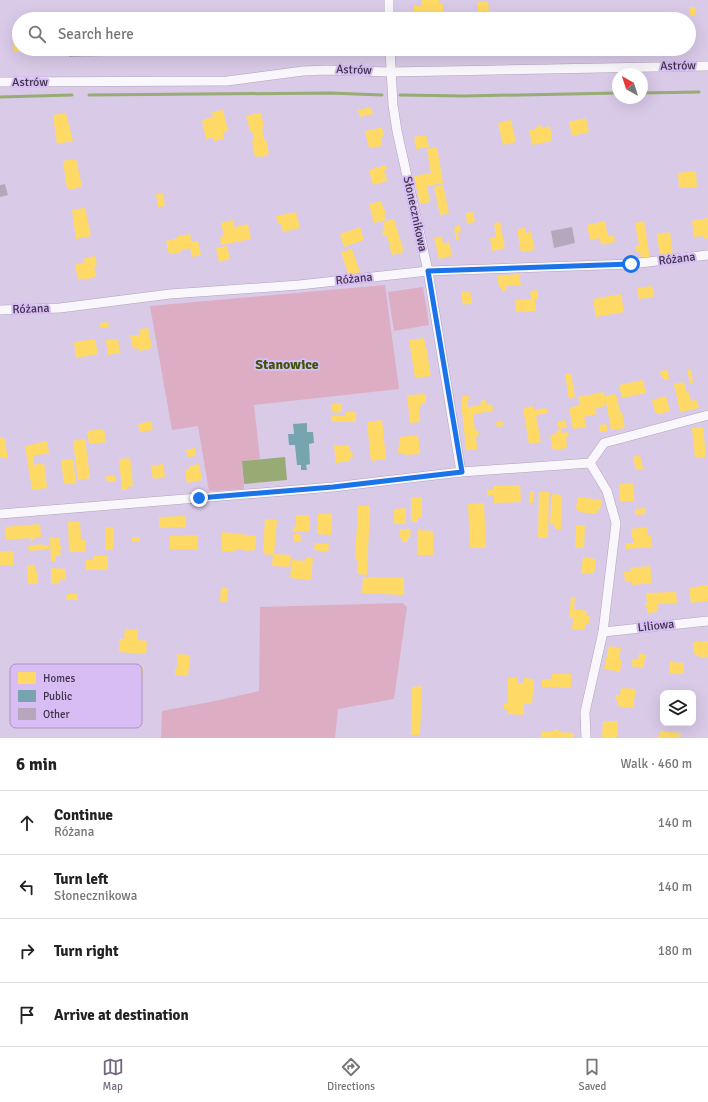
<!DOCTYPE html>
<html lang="en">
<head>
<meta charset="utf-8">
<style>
	body { margin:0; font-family:Signika,sans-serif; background:#f2f2f2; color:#222 }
	.controls { position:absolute; right:12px; bottom:12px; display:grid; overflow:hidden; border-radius:8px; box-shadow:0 4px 16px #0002 }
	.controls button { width:36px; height:36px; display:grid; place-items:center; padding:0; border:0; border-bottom:1px solid #e0e0e0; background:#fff; color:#222; font:20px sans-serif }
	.compass { position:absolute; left:612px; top:68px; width:36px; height:36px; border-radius:50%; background:#fff; box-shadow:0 4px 16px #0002; rotate:321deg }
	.stop { position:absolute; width:12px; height:12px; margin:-9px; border:3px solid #1a73e8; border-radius:50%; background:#fff }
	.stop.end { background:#1a73e8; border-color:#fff; box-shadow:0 1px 4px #0008 }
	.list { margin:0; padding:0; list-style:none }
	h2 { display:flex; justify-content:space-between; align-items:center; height:52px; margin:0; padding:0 16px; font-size:17px }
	h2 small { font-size:13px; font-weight:400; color:#767676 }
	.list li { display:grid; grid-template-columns:26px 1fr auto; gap:12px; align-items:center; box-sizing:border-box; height:64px; padding:0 16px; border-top:1px solid #e0e0e0 }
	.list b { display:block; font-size:15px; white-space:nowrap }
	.list p { margin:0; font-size:13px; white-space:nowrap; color:#767676 }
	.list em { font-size:13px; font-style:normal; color:#767676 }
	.icon { flex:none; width:22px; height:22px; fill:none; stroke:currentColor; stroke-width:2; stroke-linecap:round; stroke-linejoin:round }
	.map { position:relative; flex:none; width:708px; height:738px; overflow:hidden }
	.search { position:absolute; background:#fff; box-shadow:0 4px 16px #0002; left:12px; right:12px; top:12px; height:44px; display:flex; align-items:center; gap:10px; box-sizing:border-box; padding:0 14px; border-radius:22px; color:#767676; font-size:15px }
	.sheet { height:308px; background:#fff }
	nav { display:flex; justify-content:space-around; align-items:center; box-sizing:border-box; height:56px; border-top:1px solid #e0e0e0; background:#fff; font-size:11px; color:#767676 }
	nav a { display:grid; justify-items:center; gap:2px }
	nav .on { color:#746881 }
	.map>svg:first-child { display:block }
</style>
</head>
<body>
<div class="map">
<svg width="708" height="738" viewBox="0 0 708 738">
	<rect width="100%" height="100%" fill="#d9cae8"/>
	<g fill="#ddaec3">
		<path d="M385,285L399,389L254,405L260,459L242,461L244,489L209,491L198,426L172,430L150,306Z"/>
		<path d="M423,287L429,325L394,331L388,292Z"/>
		<path d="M402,603L407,607L394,699L338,709L335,738H161L162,711L215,701L259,691L260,607Z"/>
	</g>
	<path fill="#98ab74" d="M285,457L287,480L244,484L242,461Z"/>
	<g fill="#ffd966">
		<path d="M422,0H439V4H443V12H414V6H422Z"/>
		<path d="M478,2H488L489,11H478Z"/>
		<rect x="690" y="7" width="5" height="9"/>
		<rect x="355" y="16" width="13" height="3"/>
		<path d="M14,31H19V49H22V52H14Z"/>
		<rect x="689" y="32" width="4" height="11"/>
		<path d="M123,49H137V54L123,55Z"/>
		<rect x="184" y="49" width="18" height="5"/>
		<path d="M371,107L373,114L360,117L358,110Z"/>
		<path d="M223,110L228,131L223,132L224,139L214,141L213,137L206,139L202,120L213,117L212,112Z"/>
		<path d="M66,113L73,141L57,144L53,115Z"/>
		<path d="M253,113H261L264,128L262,129L264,139H266L269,154L262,157L260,156L255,157L252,142L254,141L252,131H250L246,116L252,115Z"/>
		<path d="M586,118L589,132L572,136L569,122Z"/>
		<path d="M511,120L516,142L503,145L498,123Z"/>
		<path d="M542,125V128L549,126L552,134L551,136L552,141L532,145L529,130L536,129V127Z"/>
		<path d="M379,128H382L384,136L381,137L382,146L369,148L365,131Z"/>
		<path d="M426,135L429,147L416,149L414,137Z"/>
		<path d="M437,147L443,183L427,186L430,202L420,204L414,176L431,173L427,149Z"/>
		<path d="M76,159L82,186L71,190L70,188L67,189L63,161Z"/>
		<path d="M386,165L387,169L384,170L387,181L373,185L369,170Z"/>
		<path d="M696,171L697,187L679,188L678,173Z"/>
		<path d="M443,185L449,213L440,215L434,187Z"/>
		<path d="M163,193L165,206L158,207L156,194Z"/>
		<path d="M381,201L384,210H385L386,213H384L386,220L374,223L369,204Z"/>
		<path d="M85,208L91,236L76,239L72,210Z"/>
		<path d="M296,212L300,228L283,232L281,224H278L276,216Z"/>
		<path d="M473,212L475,222L467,224L466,213Z"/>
		<path d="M708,218V238L704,239L703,236L694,237L692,221Z"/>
		<path d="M394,219L404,252L392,255L387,236H383L382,231L385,230L383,222Z"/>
		<path d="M233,220L234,227L248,224L251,239L221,245L220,237L224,236L221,223Z"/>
		<path d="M605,221L608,236L614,235L615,242L601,245L600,238L590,240L587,225Z"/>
		<path d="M644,221L650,259L641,260L640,251L636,252L635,245H639L635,223Z"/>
		<path d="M500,222L505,248L492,251L490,238L496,237L494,223Z"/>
		<path d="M460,225L461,231L458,232L459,240H456L454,227Z"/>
		<path d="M360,227L364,240L344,247L340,234Z"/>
		<path d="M525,228L526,233L531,232L535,250L521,252L517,229Z"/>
		<path d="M670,232L673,256L660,257L657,234Z"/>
		<path d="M190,234L192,242L198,241L201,255L192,257L190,248L182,250V252L169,254L166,241L178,238V236Z"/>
		<path d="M442,236L443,244L449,242L452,256L439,259L434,238Z"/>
		<path d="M227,246L230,259L219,262L216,248Z"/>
		<path d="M352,249L360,272L349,276L341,252Z"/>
		<path d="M95,256L97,266L94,267L96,276L86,280L84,278L78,280L75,264L84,263L83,259Z"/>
		<path d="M519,274L521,285L506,286L507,290L502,291V287H499L497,276Z"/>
		<path d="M652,286L654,297L639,299L637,288Z"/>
		<path d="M538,290V299H535L536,311L516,312L515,300L531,299L530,291Z"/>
		<path d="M470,291L472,303L463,305L461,292Z"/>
		<path d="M621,294L624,312L596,317L593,299Z"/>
		<path d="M108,322L109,327L100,328V323Z"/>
		<path d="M148,328L152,347H149L150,349L139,351L138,348L133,349L130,335H140L139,329Z"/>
		<path d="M424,338L426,349H427L428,353H427L431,376L415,378L409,340Z"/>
		<path d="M95,339L98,354L76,358L74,342Z"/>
		<path d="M118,339L120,353L108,355L106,340Z"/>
		<path d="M691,369L693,383H690L687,370Z"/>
		<path d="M668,370L669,379L664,380V378H661L660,371Z"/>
		<path d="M571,373L575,397L569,399L565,374Z"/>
		<path d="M643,380L646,393L622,398L619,385Z"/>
		<path d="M684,382L686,392H689L691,401L697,400L699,408L680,412L674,384Z"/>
		<path d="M604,392L606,406L595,408L597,414L584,417L586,427L573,429L569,408L580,405L578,397Z"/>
		<path d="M426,394V403L421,404V406L419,407L420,422L410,423L407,395Z"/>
		<path d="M616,394L620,412H622L625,428L611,430L605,396Z"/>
		<path d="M462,396H469V399H467L468,407L481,405L480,401L486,400L487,405L492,404L493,411L473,414L475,431L478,430L479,435L476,436L477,449L466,450L461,400H463Z"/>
		<path d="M666,396L670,411L659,414L655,412L652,400Z"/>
		<path d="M342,403V412L333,413L331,404Z"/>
		<path d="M533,406L534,410L546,408L548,413L536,415L541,442L529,444L523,408Z"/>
		<path d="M346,412H356V422H332L331,416H346Z"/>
		<path d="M382,420L386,459L371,461L367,422Z"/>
		<path d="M565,420L567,427L559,429L557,422Z"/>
		<path d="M151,421L153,430L140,432L138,424Z"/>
		<path d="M503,421L504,426L497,427L496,422Z"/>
		<path d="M606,424L608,431L600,432L599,425Z"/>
		<path d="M703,427L706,457L695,458L692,428Z"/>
		<path d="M104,429L106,442L89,444L87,431Z"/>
		<path d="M561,430V433L568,432L569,436L566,437L567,448L553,450L550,435L557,434L556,431Z"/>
		<path d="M418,435L420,454L405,455V453H398L400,437Z"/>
		<path d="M0,437H4L8,458L6,459L5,457L0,458Z"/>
		<path d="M85,439L90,478L78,480L73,441Z"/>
		<path d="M47,441L49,453L33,456L34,465L44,463L47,488L32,490L25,446Z"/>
		<path d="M349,445V451H352L353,457H350V461L336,463L334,446Z"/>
		<path d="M195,448L196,456L188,457L186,450Z"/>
		<path d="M640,455L643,469L636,470L633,457Z"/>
		<path d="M130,458L133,486L127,487V490H122L119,459Z"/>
		<path d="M73,459L76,483L64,484L61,460Z"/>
		<path d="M163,464L165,477L153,479L151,466Z"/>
		<path d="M199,464L202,480L187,483L185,470L190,469L189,466Z"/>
		<path d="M106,476H115L116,482H107Z"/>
		<path d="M633,483L634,501H620L619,484Z"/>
		<path d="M520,485L521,502L494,503V495L487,496V490H494V486Z"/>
		<path d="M530,491H534L533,503H529Z"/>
		<path d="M539,492H549L548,538H538Z"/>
		<path d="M552,494L562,495L561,529H555L554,524H550Z"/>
		<path d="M411,497H422V517H418V522H411Z"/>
		<path d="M578,497L602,500L600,510H597V514L579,512L576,508Z"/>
		<path d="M484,503L486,548H470L468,504Z"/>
		<path d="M358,506H370L367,575L357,574L358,559H355Z"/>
		<path d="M406,508V524H394V509Z"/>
		<path d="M645,508L646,514L635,515V509Z"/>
		<path d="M318,514H332L331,535L317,534Z"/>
		<path d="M296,515H309L310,531L293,532V527H296Z"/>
		<path d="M186,516V527L159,528V517Z"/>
		<path d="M265,519L277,520L274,554L291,555L290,567L272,566L273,555L263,554Z"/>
		<path d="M80,521L81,540H85V552H69L68,522Z"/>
		<path d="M40,524L41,537L34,538V540L31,541L30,538L6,540L5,527Z"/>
		<path d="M576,525H585L584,548H575Z"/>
		<path d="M106,527H114L113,550H105Z"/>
		<path d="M647,527L648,536H651L652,547L626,549L625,543H634V538H632L631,529Z"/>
		<path d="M400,529H411L410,538H408V542H401V538H400Z"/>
		<path d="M418,530L433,531V555H417Z"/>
		<path d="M222,532L256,536L255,550L245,551V550L236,549V552L221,551Z"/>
		<path d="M294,534H300L301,541L294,542Z"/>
		<path d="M197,535V549H170V536Z"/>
		<path d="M50,537H60V546H62V550H60L61,556H56V561H51Z"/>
		<rect x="132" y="537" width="8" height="5"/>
		<path d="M315,543L329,544L328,552L314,550Z"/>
		<path d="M42,544V545H49V549L29,551L28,546Z"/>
		<rect x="0" y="551" width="13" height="14"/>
		<path d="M93,556H108V570H86V560H93Z"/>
		<path d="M306,557L313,558L311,580L290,578L292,560L306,561Z"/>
		<path d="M583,557L596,559L594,574L581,573Z"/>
		<path d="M27,565H35V571H37V584H28Z"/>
		<path d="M650,566L652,583L632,585V581L625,582L624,572L631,571L630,568Z"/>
		<path d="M51,568L66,569V580L59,579V584H51Z"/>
		<path d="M363,577L404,578V595L362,593Z"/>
		<path d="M708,585V601L691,603L689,588Z"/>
		<path d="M221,588H228L227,602L220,601Z"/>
		<path d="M676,592L677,603L657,604V612L647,613V607H645V603H647L646,593Z"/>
		<path d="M67,594H78V600H66Z"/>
		<path d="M571,597L575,598L574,609L587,611L586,616H590L589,623H586L585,630L572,629L573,618H569Z"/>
		<path d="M125,629L138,630L137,640L147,641L146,654L119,652L120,639H124Z"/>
		<path d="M708,641V656L706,658H701L694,653L693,642Z"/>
		<path d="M609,646L621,648L619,659L622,660L620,672L604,669Z"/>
		<path d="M639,653L646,655L643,668L631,666L632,659L638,660Z"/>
		<path d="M177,654L190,655L188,676L175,675V669L177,668Z"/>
		<path d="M670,662L684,663L683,674L669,673Z"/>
		<path d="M123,666L143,668L142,679L122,677V675H120V668H123Z"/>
		<path d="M552,674H571V688L542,687V679H552Z"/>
		<path d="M508,678H517V683H524V678L534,679L532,704H524V715L507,714L508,709H504V704H508Z"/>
		<path d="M422,686L420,735H411L412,687Z"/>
		<path d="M621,688L636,689L633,708L617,706V700H615L616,695H620Z"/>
		<path d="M603,721H618L617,738H602Z"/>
		<path d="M554,729H559L558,732L574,733V738H541V732H554Z"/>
		<path d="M660,731L681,733L680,738H658V736H660Z"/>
	</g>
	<path fill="#76a5af" d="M307,423V432H313L314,443L309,444L310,464L306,465L307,470H301V465H297L295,445H289L288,434H294L293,424Z"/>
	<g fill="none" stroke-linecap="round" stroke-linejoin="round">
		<g stroke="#98ab74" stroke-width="3">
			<path d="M642,93L699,92"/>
			<path d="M89,95L330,93L382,95"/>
			<path d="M400,95L464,96L618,93"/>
			<path d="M0,97L72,95"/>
		</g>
	</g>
	<g fill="#b6a7bd">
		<path d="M103,12V19H83V14Z"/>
		<path d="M69,49H103L104,56L69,57Z"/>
		<path d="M5,184L8,195L0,197V185Z"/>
		<path d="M572,227L575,243L554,248L551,231Z"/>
	</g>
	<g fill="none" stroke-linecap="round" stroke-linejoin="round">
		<g stroke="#afa4ba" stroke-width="10">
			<g id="minor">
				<path d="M389,0V19"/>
				<path d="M390,49L393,105L397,131L428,271L461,472"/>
				<path d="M0,82L227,81L303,71L327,70L390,72L708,66"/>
				<path d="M0,310L60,308L170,294L299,285L428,271L631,264L708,255"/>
				<path d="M0,514L333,487L461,472L590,463L604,443L708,415"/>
				<path d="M603,632L708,621"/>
				<path d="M586,738L585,712L603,632L616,523L607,491L590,463"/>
			</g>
		</g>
		<use href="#minor" stroke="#f9f7fc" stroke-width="9"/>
	</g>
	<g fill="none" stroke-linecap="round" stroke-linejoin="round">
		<path stroke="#1a73e8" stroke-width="5" d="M199,498L333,487L462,472L428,271L631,264"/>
	</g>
	<g text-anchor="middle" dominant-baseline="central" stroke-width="4" stroke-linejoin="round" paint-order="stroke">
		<g font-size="12" fill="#3e3349" stroke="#d8bdf5">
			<text transform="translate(678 66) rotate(-1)">Astrów</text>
			<text transform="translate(354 70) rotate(2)">Astrów</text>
			<text x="30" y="82">Astrów</text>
			<text transform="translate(415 214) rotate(78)">Słonecznikowa</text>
			<text transform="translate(677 259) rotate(-7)">Różana</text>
			<text transform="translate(354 279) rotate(-6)">Różana</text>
			<text transform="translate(31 309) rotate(-2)">Różana</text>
			<text transform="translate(656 626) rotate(-6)">Liliowa</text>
		</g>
		<g font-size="14" font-weight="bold" fill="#3c5308" stroke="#d8bdf5">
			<text x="287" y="364">Stanowice</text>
		</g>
	</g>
	<rect x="10" y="664" width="132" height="64" rx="6" fill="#d8bdf5" stroke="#aa94c1" stroke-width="1"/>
	<rect x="18" y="672" width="18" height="12" fill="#ffd966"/>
	<rect x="18" y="690" width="18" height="12" fill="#76a5af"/>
	<rect x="18" y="708" width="18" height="12" fill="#b6a7bd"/>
	<g font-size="11" fill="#3e3349">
		<text x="43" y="682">Homes</text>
		<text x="43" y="700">Public</text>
		<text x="43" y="718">Other</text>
	</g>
</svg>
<div class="controls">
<button><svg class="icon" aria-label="layers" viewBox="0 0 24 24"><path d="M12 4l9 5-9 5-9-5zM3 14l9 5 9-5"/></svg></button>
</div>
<svg class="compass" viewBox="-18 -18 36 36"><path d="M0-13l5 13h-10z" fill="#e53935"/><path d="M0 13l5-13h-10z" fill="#767676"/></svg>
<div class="stop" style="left:631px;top:264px"></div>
<div class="stop end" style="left:199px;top:498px"></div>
<div class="search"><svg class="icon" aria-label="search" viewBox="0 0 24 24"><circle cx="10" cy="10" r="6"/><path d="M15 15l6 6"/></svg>Search here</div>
</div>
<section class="sheet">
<h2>6 min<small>Walk · 460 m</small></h2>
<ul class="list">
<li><svg class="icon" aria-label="ahead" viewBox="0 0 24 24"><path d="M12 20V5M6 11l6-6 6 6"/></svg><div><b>Continue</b><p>Różana</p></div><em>140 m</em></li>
<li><svg class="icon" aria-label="left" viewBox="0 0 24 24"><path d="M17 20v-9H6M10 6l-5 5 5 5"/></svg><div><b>Turn left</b><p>Słonecznikowa</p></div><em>140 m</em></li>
<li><svg class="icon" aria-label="right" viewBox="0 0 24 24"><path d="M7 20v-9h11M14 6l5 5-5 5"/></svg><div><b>Turn right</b></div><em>180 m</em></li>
<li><svg class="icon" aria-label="arrive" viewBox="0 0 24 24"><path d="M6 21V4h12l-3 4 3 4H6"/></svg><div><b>Arrive at destination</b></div></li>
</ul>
</section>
<nav>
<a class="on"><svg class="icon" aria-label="map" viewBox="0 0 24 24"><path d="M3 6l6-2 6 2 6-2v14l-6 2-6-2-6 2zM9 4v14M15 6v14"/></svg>Map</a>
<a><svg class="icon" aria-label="directions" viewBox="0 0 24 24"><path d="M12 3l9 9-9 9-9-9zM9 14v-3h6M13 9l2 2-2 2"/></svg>Directions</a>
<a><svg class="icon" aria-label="saved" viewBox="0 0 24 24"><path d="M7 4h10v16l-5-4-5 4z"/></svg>Saved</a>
</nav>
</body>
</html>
